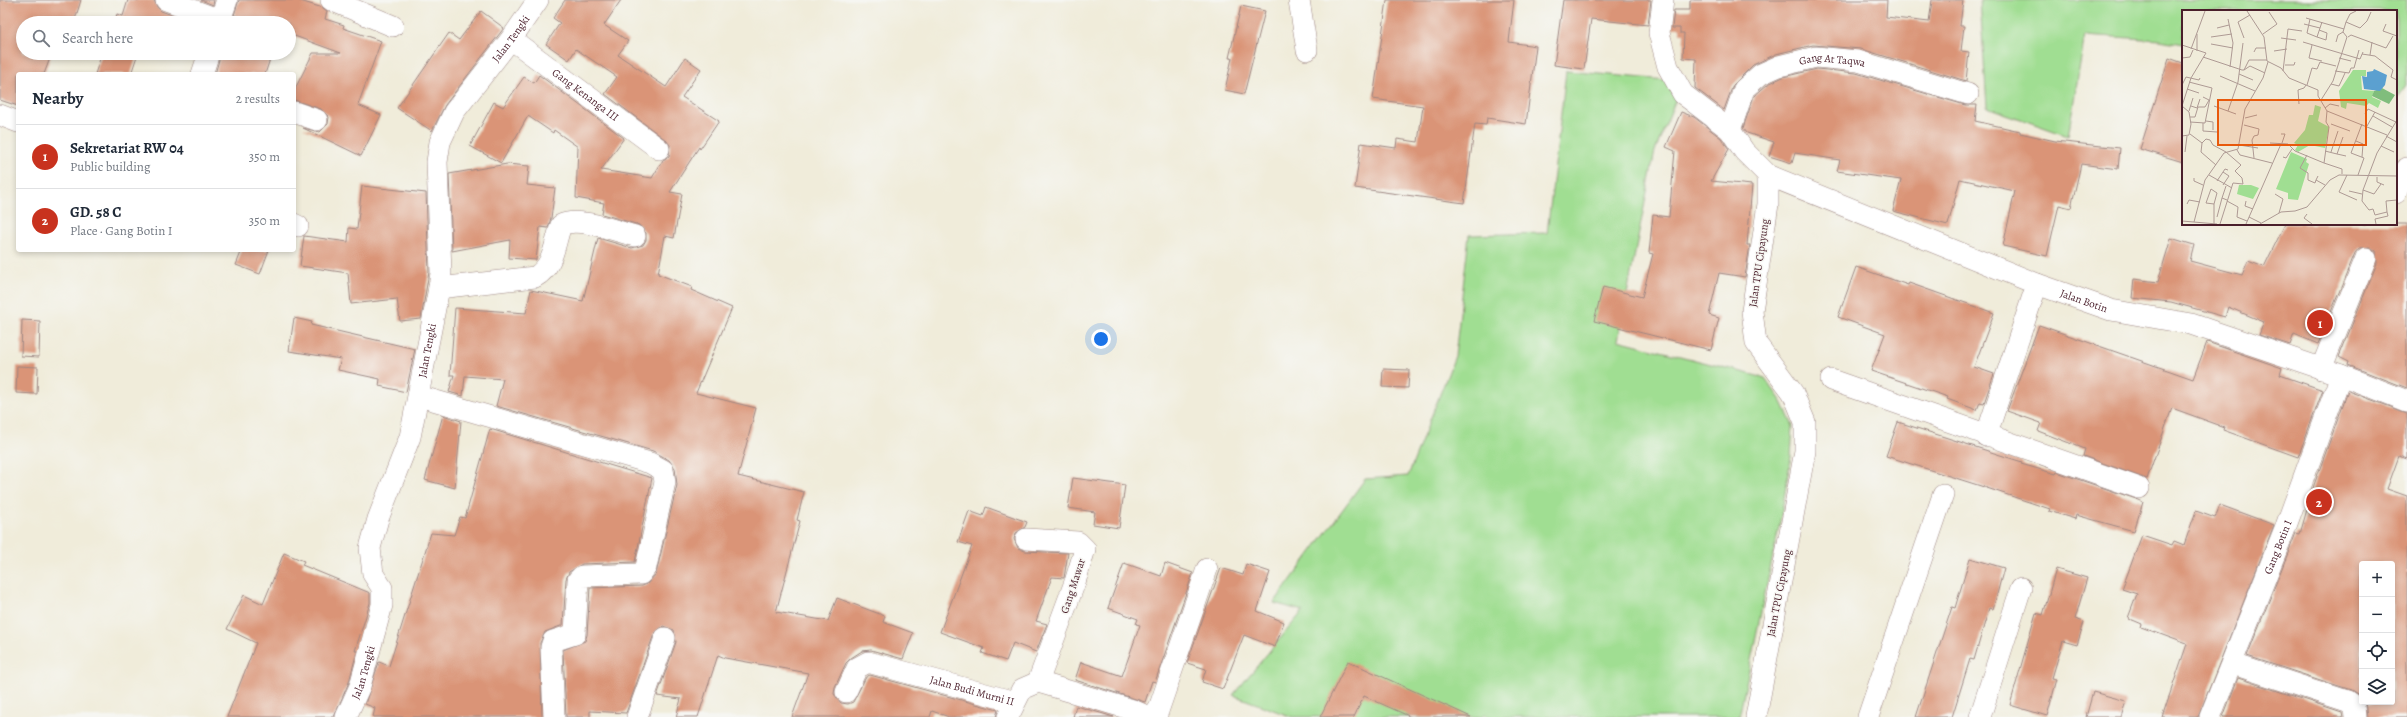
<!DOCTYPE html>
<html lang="en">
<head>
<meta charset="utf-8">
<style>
	body { margin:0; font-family:Alegreya,serif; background:#f2f2f3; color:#1f2937 }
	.controls { position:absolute; right:12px; bottom:12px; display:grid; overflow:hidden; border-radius:4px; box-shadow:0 2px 6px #0003 }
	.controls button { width:36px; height:36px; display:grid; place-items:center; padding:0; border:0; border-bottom:1px solid #e0e1e3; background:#fff; color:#1f2937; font:20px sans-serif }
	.you { position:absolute; left:1101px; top:339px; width:14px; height:14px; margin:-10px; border:3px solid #fff; border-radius:50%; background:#1a73e8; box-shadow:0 0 0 6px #1a73e833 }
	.badge { display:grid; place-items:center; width:26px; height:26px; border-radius:50%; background:#c8321e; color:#fff; font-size:13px; font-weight:700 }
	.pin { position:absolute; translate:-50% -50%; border:2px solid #fff; box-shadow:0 1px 4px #0006 }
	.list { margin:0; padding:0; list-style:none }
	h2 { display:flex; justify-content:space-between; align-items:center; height:52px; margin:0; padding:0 16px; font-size:17px }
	h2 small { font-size:13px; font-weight:400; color:#747a83 }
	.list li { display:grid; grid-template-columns:26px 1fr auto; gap:12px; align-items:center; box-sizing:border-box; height:64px; padding:0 16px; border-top:1px solid #e0e1e3 }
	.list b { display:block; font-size:15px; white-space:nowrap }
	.list p { margin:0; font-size:13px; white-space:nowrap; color:#747a83 }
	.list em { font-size:13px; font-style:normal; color:#747a83 }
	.icon { flex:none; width:22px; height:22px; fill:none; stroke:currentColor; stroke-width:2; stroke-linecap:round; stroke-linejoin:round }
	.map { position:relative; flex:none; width:2407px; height:717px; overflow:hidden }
	.search { position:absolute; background:#fff; box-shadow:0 2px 6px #0003; left:16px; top:16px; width:280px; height:44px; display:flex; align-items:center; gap:10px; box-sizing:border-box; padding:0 14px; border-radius:22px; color:#747a83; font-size:15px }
	.panel { position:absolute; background:#fff; box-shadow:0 2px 6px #0003; left:16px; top:72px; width:280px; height:180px; border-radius:4px }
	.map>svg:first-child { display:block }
</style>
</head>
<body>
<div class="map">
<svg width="2407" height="717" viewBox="0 0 2407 717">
	<rect width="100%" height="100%" fill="#f6f6f2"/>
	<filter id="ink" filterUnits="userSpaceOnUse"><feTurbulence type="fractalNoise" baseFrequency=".025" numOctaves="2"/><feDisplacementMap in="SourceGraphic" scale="8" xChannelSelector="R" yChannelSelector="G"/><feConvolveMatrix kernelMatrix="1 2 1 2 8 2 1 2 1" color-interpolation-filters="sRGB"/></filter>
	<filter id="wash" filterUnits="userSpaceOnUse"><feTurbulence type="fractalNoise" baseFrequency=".012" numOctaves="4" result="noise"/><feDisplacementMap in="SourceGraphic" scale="16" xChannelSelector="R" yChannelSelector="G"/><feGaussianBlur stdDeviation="0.9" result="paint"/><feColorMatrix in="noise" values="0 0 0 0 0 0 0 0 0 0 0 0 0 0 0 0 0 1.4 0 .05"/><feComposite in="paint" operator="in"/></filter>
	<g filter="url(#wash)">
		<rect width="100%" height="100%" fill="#f0ecda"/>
		<g fill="#a0de92" stroke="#757e5e">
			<path d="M1980,0H2407V85L2400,95L2396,93V11H2183V44L2160,40L2085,35L2068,136L1987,107Z"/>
			<path d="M1566,71L1666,80L1676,99L1655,151L1618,340L1765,378L1782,402L1793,426L1791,457L1780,522L1739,717H1488L1484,715L1482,717H1292L1233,695L1303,611L1274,603L1365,479L1408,476L1455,356L1469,235L1547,233Z"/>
		</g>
		<g id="blocks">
			<g fill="#da9477">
				<path d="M0,0H81L74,23H23V53H52L44,74H18V106L0,100Z"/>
				<path d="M128,0H154L157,7L161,11L194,23H114L117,14L123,16Z"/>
				<path d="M201,0H214L213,5Z"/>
				<path d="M239,0H297L323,8L327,11L325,19L344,25L343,28L381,41L358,105L381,115L361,156L303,128L320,132L328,124L329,117L321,109L294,100V91L313,53H341L289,34V23H257L234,15Z"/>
				<path d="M565,0H621L604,25L628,41L618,55L666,87L685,58L701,69L682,97L719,121L700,149L699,147L670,192L682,194L674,238L665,236L658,274L692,287L691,290L732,308L696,393L756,408L738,476L804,492L797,520L800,521L776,612L828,621L837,598L885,616L883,622L913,633L903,659L871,650L862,651L851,658L846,663L835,687L834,694L841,703L848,704L853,702L866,677L870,675L998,710L996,717H949L932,711L930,717H792L808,673L725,658L718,655L698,717H676L681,699L657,696L676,642L674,630L663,626L654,634L626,713L590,711V717H566L563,650L585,641L587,635L590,588L642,586L647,584L656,574L677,485L675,468L669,460L653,451L496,406L503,379L465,376L463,396L449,392L454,375H450L455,308L526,313L531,290L583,301L598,238L632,248L643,245L646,240V233L639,225L602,214L604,203L576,198L578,147L554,130L553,133L528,116L501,163L470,146L494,102L503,107L524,77L534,83L539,75L624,138L601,170L652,178L663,160L669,156L670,145L666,140L605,94L617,77L576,49L569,60L546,44L560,23L553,18Z"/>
				<path d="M1387,0H1514L1509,42L1536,46L1526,124L1487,118L1486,125L1475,124L1464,203L1355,188L1361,143L1396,148L1397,139L1418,142L1423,106L1373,99Z"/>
				<path d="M1563,0H1651L1648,25L1591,19L1584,69L1554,65Z"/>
				<path d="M1690,0H1887L1886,17L1929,22L1932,0H1963L1960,26H1964L1961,51L1969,52L1966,81L1861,49L1813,45L1776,54L1753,65L1733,85L1724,110L1695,88L1696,59L1683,58L1684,33H1680V28H1672L1674,10H1690Z"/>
				<path d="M1241,6L1265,11L1244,94L1225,90L1232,58H1229Z"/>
				<path d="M481,11L504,28L445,105L432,131L397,108L449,33L459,40Z"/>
				<path d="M102,53H138L131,74H95Z"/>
				<path d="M221,53H272L265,74H215Z"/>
				<path d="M2169,58L2183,63V162L2140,149Z"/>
				<path d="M1817,69L1856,73L1965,105H1977L1975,121L2020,131V133L2055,141L2120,148L2118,169L2081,164L2071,208L2059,205L2047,256L2003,246L2015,191L1960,179L1948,225L1893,211L1901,180L1837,171L1840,160L1795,153L1792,163L1769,156L1774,142L1747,133L1743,128L1754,96L1768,84L1783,77Z"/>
				<path d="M1681,112L1694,117L1721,138L1729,149L1711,181L1752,185L1747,245H1750L1745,277L1719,273L1709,315L1719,318L1711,350L1594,321L1603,287L1642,297L1653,254L1649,253L1653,215L1669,217L1675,151L1666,147Z"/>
				<path d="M507,164L529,166L527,185L555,188L551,218L548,228L540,227L536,260L509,258L510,240L452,251L449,174Z"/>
				<path d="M362,186L426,193L429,272L421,319L400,321L397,299L351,304L348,273L300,266L304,236L348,242L349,228L357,229Z"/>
				<path d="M2285,224H2407V388L2348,365L2349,362L2339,357L2377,263L2376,251L2370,247L2359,248L2355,253L2318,344L2294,334L2290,345L2259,335L2264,322L2228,307L2225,317L2171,302L2132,298L2134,279L2158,282L2171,238L2194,245L2190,261L2242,275L2248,261L2264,267Z"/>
				<path d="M242,250H269L260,274L236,265Z"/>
				<path d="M1856,267L1908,285L1909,283L1994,313L1974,367L1994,374L1984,403L1980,402L1977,410L1947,399L1948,397L1871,371L1885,334L1838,317Z"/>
				<path d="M294,318L312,322L311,325L415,349L406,392L379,386L380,379L338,370L341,359L289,351Z"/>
				<path d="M22,320L40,321L39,357L21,356Z"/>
				<path d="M2039,325L2193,379L2207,342L2282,368L2280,375L2323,390L2298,457L2223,430L2224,427L2172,408L2147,479L2083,456L2085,449L2038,431L2041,423L2007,411Z"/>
				<path d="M17,366L38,367L37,394L16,393Z"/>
				<path d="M1383,369L1409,370L1408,388L1382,387Z"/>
				<path d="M2348,391L2407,413V459L2399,456L2387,489L2407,496V717H2367L2365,702H2392V564H2362V697L2351,690L2247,656L2296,533L2300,534L2314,485Z"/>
				<path d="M443,415L461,421L455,488L425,480Z"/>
				<path d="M1898,422L2022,462L2021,464L2056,474L2057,472L2139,500L2143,502L2134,531L2076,515L2075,519L2049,511L2050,509L1984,487L1886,456Z"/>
				<path d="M490,429L652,478L635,562L582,564L569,572L566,579L563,625L545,632L540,643L542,717H373L375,708L365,704L379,662L389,666L431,533L454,535L460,517L465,518Z"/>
				<path d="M1073,478L1125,485L1119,528L1093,524L1095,512L1068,508Z"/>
				<path d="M2220,505L2274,525L2198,717H2162L2187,644L2141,627L2142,624L2128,618L2137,594L2122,589L2142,535L2172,545L2174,541L2184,545L2196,511L2215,518Z"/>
				<path d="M986,507L1027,522L1025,527L1016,533L1014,539L1018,548L1025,551L1068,553L1064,578L1052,577L1036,621L1047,624L1036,652L1013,643L1006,661L982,653L984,648L940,632L972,546L958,542L969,511L983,516Z"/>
				<path d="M284,553L304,561L302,565L370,593V603L355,651H357L349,682L334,717H227L256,643L227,629L244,595L263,604Z"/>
				<path d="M1970,558L2004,568L1993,609L1989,608L1974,660L1970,659L1952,717H1916L1952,607L1955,608Z"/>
				<path d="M1124,563L1161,576L1165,563L1193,573L1155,682L1152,681L1145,702L1075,680L1081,662L1122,676L1140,625L1136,624L1138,619L1108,608Z"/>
				<path d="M1246,564L1270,572L1257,611L1284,622L1275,647L1244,635L1223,689L1202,682L1206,669L1187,663L1221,568L1243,575Z"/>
				<path d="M2056,569L2087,578L2075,619L2084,622L2077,645L2063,641L2052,678L2057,679L2047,716L2010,705L2036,613L2043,615Z"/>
				<path d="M1348,661L1471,717H1411L1364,696L1354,717H1320Z"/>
				<path d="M2238,678L2342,712L2343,717H2223Z"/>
				<path d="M2093,692L2126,701L2121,717H2086Z"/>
				<path d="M1076,706L1114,717H1073Z"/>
			</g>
		</g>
	</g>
	<g filter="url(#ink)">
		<use href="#blocks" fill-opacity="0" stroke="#9d8682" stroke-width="1"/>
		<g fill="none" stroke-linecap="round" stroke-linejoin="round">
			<g stroke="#9d8682" stroke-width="22">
				<g id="street">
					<path d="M166,0L220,20"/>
					<path d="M331,0L393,26"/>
					<path d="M1299,0L1307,50"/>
					<path d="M1663,0L1659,33L1668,67L1683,94L1730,130L1744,151L1768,175V204L1752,311L1756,343L1793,393L1805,422V451L1756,717"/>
					<path d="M219,23L227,0"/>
					<path id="s1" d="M511,39L659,149"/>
					<path d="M202,74L209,53"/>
					<path d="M294,112L317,120"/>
					<path d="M0,115L18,122"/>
					<path id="s2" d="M1730,130L1744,89L1761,74L1779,66L1816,57L1858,61L1968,94"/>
					<path id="s3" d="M1768,175L2037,284L2111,310L2191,324L2341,375L2407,401"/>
					<path d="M2396,193L2407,168"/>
					<path d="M294,224L298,226"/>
					<path d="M439,288L535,277C554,266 554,245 561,225C578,216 616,231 635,236"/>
					<path d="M2321,369L2366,258"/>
					<path d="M1831,380L2139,488"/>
					<path d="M419,396L650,463L663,470L665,482L646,567L641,574L582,576L578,580L575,634L553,641L551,647L554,717"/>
					<path d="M1986,436L2037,284"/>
					<path d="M1026,539L1078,542L1085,549L1075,582L1038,682"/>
					<path d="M2233,664L2347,701L2354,706L2355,717"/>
					<path id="s4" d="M846,692L857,668L868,662L1015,702"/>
					<path id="s5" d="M346,717L360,686L382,605V588L373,574L370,548L378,519L410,437L439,288L441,273L437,162L440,142L454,112L511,39L538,0"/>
					<path d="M637,717L665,638"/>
					<path d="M1008,717L1022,689L1038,682L1133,710L1149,717"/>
					<path d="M1156,717L1207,569"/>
					<path d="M1868,717L1943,495"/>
					<path d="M1980,717L2021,588"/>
					<path id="s6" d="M2210,717L2286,526L2341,375"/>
				</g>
			</g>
			<use href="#street" stroke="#fff" stroke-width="21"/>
		</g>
	</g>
	<g text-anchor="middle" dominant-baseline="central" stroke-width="3" stroke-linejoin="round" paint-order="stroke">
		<g font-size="11" fill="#4a1f2b" stroke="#f6f6f2">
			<text stroke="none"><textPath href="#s5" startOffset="720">Jalan Tengki</textPath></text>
			<text stroke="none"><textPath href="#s2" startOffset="140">Gang At Taqwa</textPath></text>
			<text stroke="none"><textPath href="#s1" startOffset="93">Gang Kenanga III</textPath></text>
			<text transform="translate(1759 263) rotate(-82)">Jalan TPU Cipayung</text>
			<text stroke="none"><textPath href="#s3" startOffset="340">Jalan Botin</textPath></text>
			<text stroke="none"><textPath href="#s5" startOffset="384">Jalan Tengki</textPath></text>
			<text stroke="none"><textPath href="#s6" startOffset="183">Gang Botin I</textPath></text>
			<text transform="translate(1073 586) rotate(-72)">Gang Mawar</text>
			<text transform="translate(1779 593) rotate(-79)">Jalan TPU Cipayung</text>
			<text stroke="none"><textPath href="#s5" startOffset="48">Jalan Tengki</textPath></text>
			<text stroke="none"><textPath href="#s4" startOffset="147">Jalan Budi Murni II</textPath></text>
		</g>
	</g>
	<g transform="translate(2182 10)">
		<rect width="215" height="215" fill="#f0ecda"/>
		<path d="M171,60H184V66H179L180,80L192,81L190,87L199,91L196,98L187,93L184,96L165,93L164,99L159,97L157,81ZM133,95L139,97L136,111L147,117L143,138L128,135L116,142L113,140L116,135L112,133L123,120L127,105H131ZM109,142L125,149L124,152L127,154L116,190L106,189V183L94,179ZM57,175H69L77,178L71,189L55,184Z" fill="#a0de92"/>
		<path d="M200,78L213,85L207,94L190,86L192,81Z" fill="#80bd7c"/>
		<path d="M192,59L205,65L203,75L198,81L182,79L180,66L185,67V62L191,61Z" fill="#5ba0d0"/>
		<path fill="none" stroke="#ae9a94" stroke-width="1" d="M65,1L82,27L85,51L99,58L107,68L136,80V86L145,101L144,112L147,117L142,153L160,159V164M124,8L162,19M46,9L51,33L48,57M128,9L125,23L135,27M164,12L178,18L185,11L189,2M122,14L138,18M204,14L201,21L215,26M35,18L47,15M137,20L145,23L144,30L135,27L140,12M81,24L95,14L87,2M29,27L50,24M166,27L169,25L204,38L211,26M62,28L56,12L68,5M99,28L114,30M121,32L178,49L181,42M154,32L156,25L161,22M29,34L51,38M0,35L24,43L9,68L0,96M130,35L127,48L140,51M9,39L23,1M15,41V24M92,41L105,39M72,42L74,38H84M180,44L193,46L211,60L209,67L215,70M188,45L190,32M21,47L60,60H62L67,50H85M0,48L8,47L11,40M157,48L169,51M103,55H112L113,52M62,60L68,56L83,63M101,61L106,19L120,21M153,61L167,63L169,58H172L177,40M57,64L71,70M38,66L73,81M7,72L30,78L23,113L8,112M149,74L157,76L163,63M0,75L4,67L17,70L18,68M125,75L130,58L135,59L138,52L154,56M5,79L17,83M139,90L151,71L165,27L161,22L164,12L168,4L174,1M117,94L116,80L122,78L124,75M0,96L7,102L9,114L7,125L0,126M9,96L15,98L18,89M32,96L54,104M143,98L148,94L157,96M7,101L11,88M46,101L56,72L61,33M145,101L205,125M183,104L186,99L214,112M191,106L210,117M8,107H13L16,97H23L26,92L27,90L21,87M63,108L75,105M215,110L195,143L181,180L180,191L187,200L191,199L193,205L205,202L204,191L215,190M24,111L31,112V120M21,113V121L35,122M149,114L168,121M62,115L77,119L76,125L72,126L70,130L72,148M185,116L193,102M8,124L20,133M99,124H103L100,133M204,126L215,132M161,127L155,144L164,146M174,131L181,134L180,147M20,133L24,129L28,130L31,135L44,142M20,133L19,142L34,155M88,133L106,134L113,141L142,153M57,135L76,138M199,136L212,142M55,140L58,145L90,153M143,141L155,144M3,142L5,126M149,142L156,121M125,145L118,158L126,163V170L133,173L134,170M101,147L104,148L110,139M41,162L47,166L41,175M27,165L50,178M165,165L157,182L175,190M176,165L182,148L169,143L180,114M136,166L134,170L143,175M195,167V172L202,175M12,168V171L21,175M35,171L43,159L46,160M44,176L40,188L45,190M181,180L192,184L199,174M167,181L180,184M93,184L101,189L97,203M45,191L56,197L55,207L65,211M64,191L63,196L71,199M5,194L7,190L18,192M125,204L122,208L130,214M35,207L40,188M67,207L79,213M0,211L35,214M12,212L23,170L42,143L56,139L63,99L81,68L86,52M32,214V194L35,183L29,179L24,193L32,194M38,214L51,173L61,174L60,168L53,161L59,155L44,142M64,214L99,134M78,214L99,202L113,201L125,197L148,170L157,165L215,166M194,214L193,209L206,206L205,202"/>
		<path fill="#e8590c" fill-opacity="0.15" stroke="#e8590c" stroke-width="2" d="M36,90H184V135H36Z"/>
		<rect width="215" height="215" fill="none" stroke="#4a1f2b" stroke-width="2"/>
	</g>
</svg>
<div class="controls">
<button>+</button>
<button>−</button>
<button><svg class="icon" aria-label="locate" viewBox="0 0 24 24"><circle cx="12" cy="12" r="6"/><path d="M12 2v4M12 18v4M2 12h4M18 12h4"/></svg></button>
<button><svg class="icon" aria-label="layers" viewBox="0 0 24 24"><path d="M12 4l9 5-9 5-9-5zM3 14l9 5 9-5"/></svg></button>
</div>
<div class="you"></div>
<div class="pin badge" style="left:2320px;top:323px">1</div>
<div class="pin badge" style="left:2319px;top:502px">2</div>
<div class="search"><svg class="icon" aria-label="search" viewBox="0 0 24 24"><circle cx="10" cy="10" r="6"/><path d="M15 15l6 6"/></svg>Search here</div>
<section class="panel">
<h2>Nearby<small>2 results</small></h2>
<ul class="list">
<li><span class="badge">1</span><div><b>Sekretariat RW 04</b><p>Public building</p></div><em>350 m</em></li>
<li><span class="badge">2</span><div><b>GD. 58 C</b><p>Place · Gang Botin I</p></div><em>350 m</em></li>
</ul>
</section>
</div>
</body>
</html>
